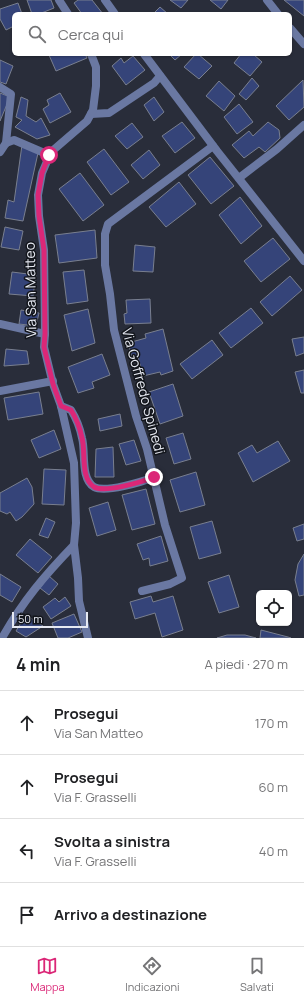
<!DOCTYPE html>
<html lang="it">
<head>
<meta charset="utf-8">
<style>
	body { margin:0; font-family:Manrope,sans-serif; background:#f6f6f6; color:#202124 }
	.controls { position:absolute; right:12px; bottom:12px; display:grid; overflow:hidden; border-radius:6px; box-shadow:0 1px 3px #0004 }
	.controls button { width:36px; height:36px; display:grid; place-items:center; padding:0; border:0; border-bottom:1px solid #e0e0e0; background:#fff; color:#202124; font:20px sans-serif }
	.scale { position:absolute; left:12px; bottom:10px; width:76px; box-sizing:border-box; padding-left:4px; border:2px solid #e6e9f2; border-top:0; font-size:11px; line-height:14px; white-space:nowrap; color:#e6e9f2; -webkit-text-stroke:3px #13161c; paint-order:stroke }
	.stop { position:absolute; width:12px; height:12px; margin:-9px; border:3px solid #db2777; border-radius:50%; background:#fff }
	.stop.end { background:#db2777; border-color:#fff; box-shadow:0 1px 4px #0008 }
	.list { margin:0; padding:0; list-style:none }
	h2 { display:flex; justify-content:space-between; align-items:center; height:52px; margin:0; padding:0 16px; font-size:17px }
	h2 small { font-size:13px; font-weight:400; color:#757577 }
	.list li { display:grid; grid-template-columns:26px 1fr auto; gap:12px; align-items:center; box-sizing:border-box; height:64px; padding:0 16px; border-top:1px solid #e0e0e0 }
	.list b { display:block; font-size:15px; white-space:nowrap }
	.list p { margin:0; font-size:13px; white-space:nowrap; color:#757577 }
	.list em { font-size:13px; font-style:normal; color:#757577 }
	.icon { flex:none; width:22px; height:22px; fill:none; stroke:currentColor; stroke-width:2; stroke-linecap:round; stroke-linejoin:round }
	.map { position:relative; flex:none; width:304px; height:638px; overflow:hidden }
	.search { position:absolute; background:#fff; box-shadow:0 1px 3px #0004; left:12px; right:12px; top:12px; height:44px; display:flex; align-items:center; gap:10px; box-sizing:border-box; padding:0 14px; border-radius:6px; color:#757577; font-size:15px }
	.sheet { height:308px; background:#fff }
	nav { display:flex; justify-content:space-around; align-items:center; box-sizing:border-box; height:56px; border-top:1px solid #e0e0e0; background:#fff; font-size:11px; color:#757577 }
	nav a { display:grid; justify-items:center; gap:2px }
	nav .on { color:#db2777 }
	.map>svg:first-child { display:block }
</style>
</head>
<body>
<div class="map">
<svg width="304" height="638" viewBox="0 0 304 638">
	<rect width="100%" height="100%" fill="#292d3a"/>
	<g fill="#354479" stroke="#797f8f">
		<path d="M27,0H51L54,8L39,14H32Z"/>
		<path d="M78,0H92L103,14H82L74,3Z"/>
		<path d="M170,0H188L181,8Z"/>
		<path d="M210,0H228L221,9Z"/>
		<path d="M284,0H304V16Z"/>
		<path d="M18,3L22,14H14V26L6,30L0,19V9Z"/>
		<path d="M160,7L168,14H153Z"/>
		<path d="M51,54H85L87,58L56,71L49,55Z"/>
		<path d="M169,54H182L175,60Z"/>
		<path d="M196,54H198L212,66L199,79L184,67Z"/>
		<path d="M241,54H253L262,62L250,76L234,63Z"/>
		<path d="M133,56L145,70L126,85L112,66L121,58L124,63Z"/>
		<path d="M0,60L13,66L6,84L0,82Z"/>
		<path d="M252,78L259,86L246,100L239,94Z"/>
		<path d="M303,80L304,107L289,120L276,106Z"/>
		<path d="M219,81L235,96L224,111L206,96Z"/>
		<path d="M0,93L10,97L0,121Z"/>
		<path d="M60,93L71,112L50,123L43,109L49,105L47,100Z"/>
		<path d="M21,97L28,100L26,116L36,122L41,118L50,135L37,139L15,127L22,120L16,117Z"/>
		<path d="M154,97L164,112L154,121L144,105Z"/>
		<path d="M239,104L253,122L237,134L224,117Z"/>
		<path d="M182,122L195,138L175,153L162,136Z"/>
		<path d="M268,122L279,130L280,138L265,152L259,147L244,158L232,145L249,131L253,136Z"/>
		<path d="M132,123L143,137L127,149L115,136Z"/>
		<path d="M22,145L38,153L23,221L5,218L8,200L14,202Z"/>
		<path d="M104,149L129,182L111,195L87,162Z"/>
		<path d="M149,150L160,165L143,179L131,165Z"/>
		<path d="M210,157L234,186L211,204L188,175Z"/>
		<path d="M80,173L104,205L83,221L59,189Z"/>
		<path d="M179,182L196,204L166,227L149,207Z"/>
		<path d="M240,197L262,226L241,244L219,215Z"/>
		<path d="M5,227L23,231L19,250L1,247Z"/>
		<path d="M95,230L97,258L59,263L55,235Z"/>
		<path d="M273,238L290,259L261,282L244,261Z"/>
		<path d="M135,245L155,247L153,272L133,271Z"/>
		<path d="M84,270L88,301L67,304L63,272Z"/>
		<path d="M12,272L36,275L33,296L9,294Z"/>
		<path d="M290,276L302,290L272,316L260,302Z"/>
		<path d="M150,299L151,323L125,324L124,314L127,313L126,300Z"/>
		<path d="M251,308L263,323L231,348L219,333Z"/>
		<path d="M88,309L95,343L72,351L64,315Z"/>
		<path d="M21,310L39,313L36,326L19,324Z"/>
		<path d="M163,329L173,371L161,375L160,372L143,376L138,357L132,358L128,343L146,338L145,334Z"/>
		<path d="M304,337V353L296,356L292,339Z"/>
		<path d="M212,340L223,355L192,379L180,364Z"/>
		<path d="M6,349L27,351L29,364L4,366Z"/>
		<path d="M102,354L110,375L92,382L94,388L78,393L68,367Z"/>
		<path d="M304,370V393H301L295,372Z"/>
		<path d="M173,384L183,416L160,424L149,392Z"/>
		<path d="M39,392L43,414L8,420L4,398Z"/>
		<path d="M120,414L122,426L100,431L98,419Z"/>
		<path d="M54,430L61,449L39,458L31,440Z"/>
		<path d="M183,433L191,459L174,464L166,438Z"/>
		<path d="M134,440L141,461L126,465L119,444Z"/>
		<path d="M278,441L290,461L253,482L238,453L252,445L257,453Z"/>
		<path d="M113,447L114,477H95L96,449Z"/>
		<path d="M44,469L66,470L64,505L42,504Z"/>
		<path d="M196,472L205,505L180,512L170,480Z"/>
		<path d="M27,478L32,487L34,504L22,517L16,521L10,512L7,514L0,511V493Z"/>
		<path d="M146,489L155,524L132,530L122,495Z"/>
		<path d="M108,502L116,530L97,536L89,508Z"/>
		<path d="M46,518L55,522L48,538L39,535Z"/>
		<path d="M212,521L221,553L199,559L190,527Z"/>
		<path d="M304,524V539L297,541L293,528Z"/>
		<path d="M161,536L168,561L150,566L149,558L143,560L137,544Z"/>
		<path d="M30,539L52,557L38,573L16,555Z"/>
		<path d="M304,554V595L299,596L295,580L298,564Z"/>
		<path d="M0,574L21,587L12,602L0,595Z"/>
		<path d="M229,575L239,607L219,613L208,582Z"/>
		<path d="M49,576L58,584L49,595L40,588Z"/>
		<path d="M151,596L153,602L173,596L183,630L162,637L155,613L135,619L130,602Z"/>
		<path d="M65,597L71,606L51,619L43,607L55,598L59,602Z"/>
		<path d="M74,614L82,632L68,638H58L52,623Z"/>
		<path d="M26,615L43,626L26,637L16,631Z"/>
		<path d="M261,630L288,637L291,638H260Z"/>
		<path d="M227,635H245L256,638H217Z"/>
	</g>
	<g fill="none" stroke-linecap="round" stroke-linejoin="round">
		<g stroke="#6a78a2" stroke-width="8">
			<path d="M59,0L68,14"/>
			<path d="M105,0L115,14"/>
			<path d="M267,0L278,14"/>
			<path d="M290,28L304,44"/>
			<path d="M144,54L217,151L304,261"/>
			<path d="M0,87L11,94L6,143"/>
			<path d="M91,114L109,113L154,83L160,76"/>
			<path d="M0,152L6,143L14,140L49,155"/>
			<path d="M239,178L277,149L304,125"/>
			<path d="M0,324L45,334"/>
			<path d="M0,391L53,381"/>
			<path d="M61,406L71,410C76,418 80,428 82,438C86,452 80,478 94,487C105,493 142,482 154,477"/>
			<path d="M74,545L78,578L79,601L88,638"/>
			<path d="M142,591L170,584L182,578L165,525L147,449L136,416L114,330L110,294L105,265V234L108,224L213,146"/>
			<path d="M2,638C23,601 44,576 74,545L76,523L74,463L61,406L53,384L44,347L45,334L44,250L39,216L38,195L42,173L51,152L87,121L93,110L96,86V67L91,54"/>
		</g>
	</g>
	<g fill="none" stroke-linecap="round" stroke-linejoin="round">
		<path stroke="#db2777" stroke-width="5" d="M49,155L42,173L38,195L39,216L44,250L45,334L44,347L53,384L61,406L71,410C76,418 80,428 82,438C86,452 80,478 94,487C105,493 142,482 154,477"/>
	</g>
	<g text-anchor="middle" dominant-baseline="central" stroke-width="3" stroke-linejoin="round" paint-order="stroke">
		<g font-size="14" fill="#e6e9f2" stroke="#13161c">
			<text transform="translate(30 290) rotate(-91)">Via San Matteo</text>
			<text transform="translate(144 391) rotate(75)">Via Goffredo Spinedi</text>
		</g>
	</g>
</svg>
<div class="controls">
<button><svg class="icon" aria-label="locate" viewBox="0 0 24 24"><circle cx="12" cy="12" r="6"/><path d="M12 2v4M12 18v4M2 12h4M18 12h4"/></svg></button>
</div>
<div class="scale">50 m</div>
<div class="stop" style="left:49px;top:155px"></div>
<div class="stop end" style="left:154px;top:477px"></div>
<div class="search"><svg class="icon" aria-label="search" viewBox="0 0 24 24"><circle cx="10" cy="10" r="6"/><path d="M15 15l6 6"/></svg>Cerca qui</div>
</div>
<section class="sheet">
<h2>4 min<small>A piedi · 270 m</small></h2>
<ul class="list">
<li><svg class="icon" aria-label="ahead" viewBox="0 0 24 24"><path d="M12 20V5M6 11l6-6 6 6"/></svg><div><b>Prosegui</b><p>Via San Matteo</p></div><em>170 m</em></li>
<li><svg class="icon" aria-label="ahead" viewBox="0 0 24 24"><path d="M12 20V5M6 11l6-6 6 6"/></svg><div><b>Prosegui</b><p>Via F. Grasselli</p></div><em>60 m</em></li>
<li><svg class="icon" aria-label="left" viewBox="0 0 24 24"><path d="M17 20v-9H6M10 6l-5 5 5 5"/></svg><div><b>Svolta a sinistra</b><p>Via F. Grasselli</p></div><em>40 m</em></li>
<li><svg class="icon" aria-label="arrive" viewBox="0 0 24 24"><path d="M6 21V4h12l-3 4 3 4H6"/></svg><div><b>Arrivo a destinazione</b></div></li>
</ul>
</section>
<nav>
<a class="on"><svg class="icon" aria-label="map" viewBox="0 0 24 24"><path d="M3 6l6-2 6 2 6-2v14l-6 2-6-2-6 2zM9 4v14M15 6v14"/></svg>Mappa</a>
<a><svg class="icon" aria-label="directions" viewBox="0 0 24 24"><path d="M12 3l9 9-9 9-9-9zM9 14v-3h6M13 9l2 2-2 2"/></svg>Indicazioni</a>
<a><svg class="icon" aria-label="saved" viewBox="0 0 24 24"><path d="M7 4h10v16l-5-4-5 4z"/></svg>Salvati</a>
</nav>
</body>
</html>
